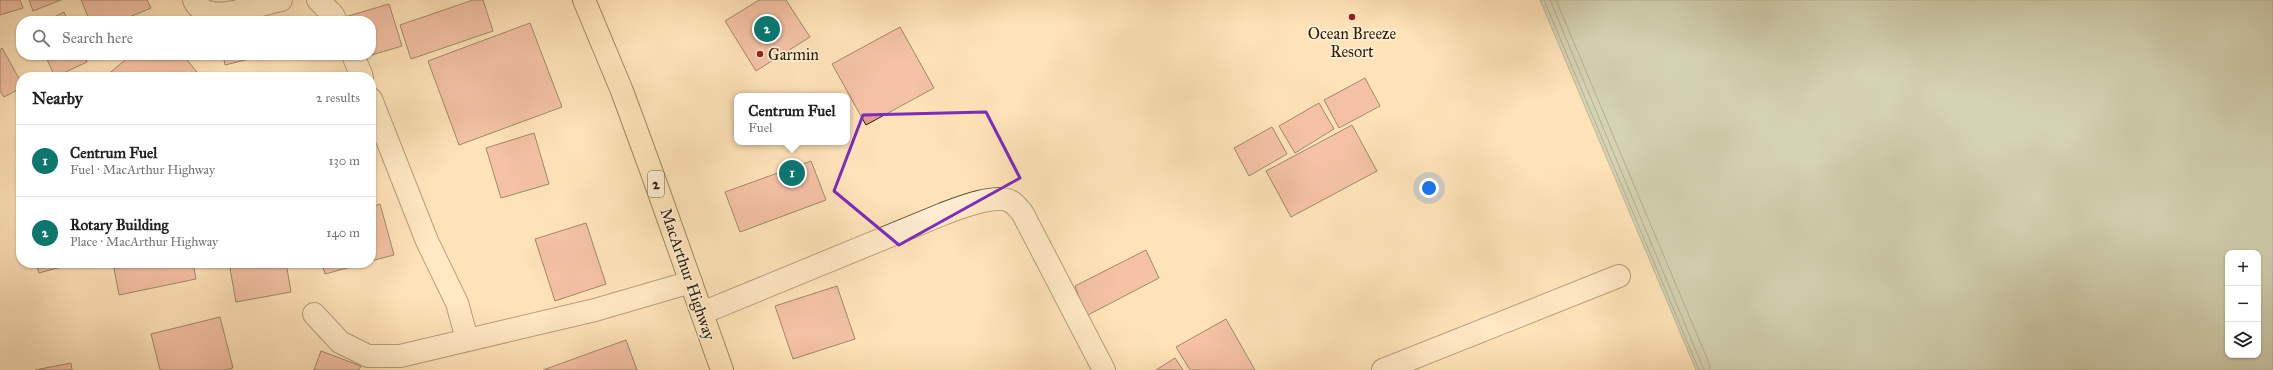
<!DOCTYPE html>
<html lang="en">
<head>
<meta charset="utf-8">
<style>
	body { margin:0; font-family:"IM FELL Great Primer",serif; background:#f2f2f2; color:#222 }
	.controls { position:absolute; right:12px; bottom:12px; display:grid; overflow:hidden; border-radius:8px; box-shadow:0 1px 3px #0004 }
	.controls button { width:36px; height:36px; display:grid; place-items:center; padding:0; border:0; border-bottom:1px solid #e0e0e0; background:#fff; color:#222; font:20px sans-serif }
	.you { position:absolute; left:1429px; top:188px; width:14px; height:14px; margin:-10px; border:3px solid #fff; border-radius:50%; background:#1a73e8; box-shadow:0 0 0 6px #1a73e833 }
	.badge { display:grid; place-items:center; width:26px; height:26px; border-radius:50%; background:#0f766e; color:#fff; font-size:13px; font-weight:700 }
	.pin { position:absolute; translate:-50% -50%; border:2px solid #fff; box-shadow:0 1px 4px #0006 }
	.popup { position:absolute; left:734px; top:93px; width:116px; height:52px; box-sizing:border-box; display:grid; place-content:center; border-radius:8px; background:#fff; filter:drop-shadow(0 1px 3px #0005); font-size:13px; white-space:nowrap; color:#767676 }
	.popup b { font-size:15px; color:#222 }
	.popup::after { content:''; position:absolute; left:50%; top:100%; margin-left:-8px; border:8px solid transparent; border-top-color:#fff }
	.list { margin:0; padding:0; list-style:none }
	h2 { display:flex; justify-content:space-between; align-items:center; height:52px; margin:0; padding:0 16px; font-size:17px }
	h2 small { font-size:13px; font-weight:400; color:#767676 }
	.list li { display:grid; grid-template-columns:26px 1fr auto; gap:12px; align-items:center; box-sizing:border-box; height:72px; padding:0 16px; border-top:1px solid #e0e0e0 }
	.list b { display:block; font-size:15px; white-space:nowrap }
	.list p { margin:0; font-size:13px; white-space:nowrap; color:#767676 }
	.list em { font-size:13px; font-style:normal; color:#767676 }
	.icon { flex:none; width:22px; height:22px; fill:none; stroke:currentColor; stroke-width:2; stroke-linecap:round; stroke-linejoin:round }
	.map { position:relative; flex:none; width:2273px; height:370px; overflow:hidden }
	.search { position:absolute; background:#fff; box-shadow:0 1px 3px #0004; left:16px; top:16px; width:360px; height:44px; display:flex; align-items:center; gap:10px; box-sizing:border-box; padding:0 14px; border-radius:16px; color:#767676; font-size:15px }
	.panel { position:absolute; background:#fff; box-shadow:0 1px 3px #0004; left:16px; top:72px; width:360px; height:196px; border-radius:16px }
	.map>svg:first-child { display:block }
</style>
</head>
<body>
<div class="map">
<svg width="2273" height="370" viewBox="0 0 2273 370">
	<rect width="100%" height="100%" fill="#ffe3b8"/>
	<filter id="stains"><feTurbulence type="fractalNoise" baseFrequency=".005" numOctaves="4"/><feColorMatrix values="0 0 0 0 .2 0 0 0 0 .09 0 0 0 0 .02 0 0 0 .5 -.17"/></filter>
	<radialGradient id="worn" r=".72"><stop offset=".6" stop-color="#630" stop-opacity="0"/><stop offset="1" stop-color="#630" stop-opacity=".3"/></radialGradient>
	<path fill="#a0bead" stroke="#707d6d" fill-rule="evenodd" d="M1540,0H2273V370H1696ZM2228,253H2258V355H2228Z"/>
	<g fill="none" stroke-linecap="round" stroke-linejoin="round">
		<g stroke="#646d5e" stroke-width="1">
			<path d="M1544,0L1699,370"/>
			<path d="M1550,0L1704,370"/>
			<path d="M1556,0L1709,363L1710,370"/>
		</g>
	</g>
	<g fill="#e99a8f" stroke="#271c0e">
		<path d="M0,0H20L23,8L0,15Z"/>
		<path d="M29,0H61L33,11Z"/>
		<path d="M81,0H147L151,8L120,21H90Z"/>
		<path d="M473,0H483L493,31L411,59L400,25Z"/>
		<path d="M759,0H786L810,37L756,71L725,21Z"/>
		<path d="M389,4L402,46L358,59L357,55H371V21H346L345,17Z"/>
		<path d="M64,12L68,21H46Z"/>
		<path d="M530,23L562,107L459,145L428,61Z"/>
		<path d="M900,27L934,88L866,125L832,64Z"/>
		<path d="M2,48L21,82V88L4,97L0,91V50Z"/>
		<path d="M45,55H84L87,62L55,77Z"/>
		<path d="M131,55H183L201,77H105Z"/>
		<path d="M223,55H257V57L225,65Z"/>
		<path d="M1365,78L1380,106L1339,128L1324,100Z"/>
		<path d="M1319,103L1334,129L1295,153L1279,126Z"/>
		<path d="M1352,125L1377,171L1291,217L1266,171Z"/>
		<path d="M1272,127L1287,154L1249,176L1234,148Z"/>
		<path d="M534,133L549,184L501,198L486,148Z"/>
		<path d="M811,161L826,200L740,232L725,192Z"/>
		<path d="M380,204L394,255L371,261V207Z"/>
		<path d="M586,223L606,284L555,301L535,239Z"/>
		<path d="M1146,250L1159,278L1086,316L1075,286Z"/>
		<path d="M36,263H67L68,265L39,273Z"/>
		<path d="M113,263H193L196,279L119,295Z"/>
		<path d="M229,263H286L291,292L236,302Z"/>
		<path d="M322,263H365L325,274Z"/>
		<path d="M837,286L855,339L793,359L775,306Z"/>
		<path d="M220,317L233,368L225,370H160L151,334Z"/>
		<path d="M1226,319L1255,370H1190L1176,347Z"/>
		<path d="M626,340L637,370H543Z"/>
		<path d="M321,351L361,366L359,370H314Z"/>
		<path d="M1175,358L1183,370H1156Z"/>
		<path d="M71,363L72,370H35Z"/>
	</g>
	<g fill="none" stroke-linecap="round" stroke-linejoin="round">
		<g stroke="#5d4e38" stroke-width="24">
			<g id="minor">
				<path d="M194,0C207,29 259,3 281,0"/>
				<path d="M318,0L333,15L336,21"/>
				<path d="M353,55L362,77"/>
				<path d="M371,99L427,241L457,303L467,339"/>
				<path d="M702,313L943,214C959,208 993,194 1010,201C1016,204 1019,209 1023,214L1104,370"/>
				<path d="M314,314L340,342L368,356H400L595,310L691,282"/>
				<path d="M1383,370L1619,276"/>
			</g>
		</g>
		<g stroke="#271c0e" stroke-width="24">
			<path id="highway" d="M584,0L622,91L651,170L722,370"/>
		</g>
		<use href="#minor" stroke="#ffedd1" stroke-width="22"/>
		<use href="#highway" stroke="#ffe3b8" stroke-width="22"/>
	</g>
	<path d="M0 0H2273V370H0ZM986,112L1020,178L899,245L834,191L863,115Z" fill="#ffe3b8" fill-opacity=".55" fill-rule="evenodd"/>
	<path fill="none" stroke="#7b2cbf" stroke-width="3" stroke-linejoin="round" d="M986,112L1020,178L899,245L834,191L863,115Z"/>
	<g fill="#8f2418" stroke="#ffedd1" stroke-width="1.5">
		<circle cx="1352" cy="17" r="4"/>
		<circle cx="760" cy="54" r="4"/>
	</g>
	<g text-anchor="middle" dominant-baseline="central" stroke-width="3.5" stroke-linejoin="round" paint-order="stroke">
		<rect fill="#ffedd1" stroke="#685b48" stroke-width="1" x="648" y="171" width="16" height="26" rx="3"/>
		<g font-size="15" font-weight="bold" fill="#271c0e">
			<text x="656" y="184">2</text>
		</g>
		<g font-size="16" fill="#271c0e" stroke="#ffedd1">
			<text x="1352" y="33">Ocean Breeze<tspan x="1352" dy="18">Resort</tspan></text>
			<text x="768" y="54" text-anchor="start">Garmin</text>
		</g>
		<g font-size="16" fill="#271c0e" stroke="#ffedd1">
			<text transform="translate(688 274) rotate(71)">MacArthur Highway</text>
		</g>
	</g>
	<rect width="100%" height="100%" filter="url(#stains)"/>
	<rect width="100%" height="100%" fill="url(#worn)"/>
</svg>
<div class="controls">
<button>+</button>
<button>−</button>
<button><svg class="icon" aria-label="layers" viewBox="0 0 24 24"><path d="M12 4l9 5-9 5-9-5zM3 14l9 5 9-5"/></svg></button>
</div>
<div class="you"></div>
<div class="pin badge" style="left:792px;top:173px">1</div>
<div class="popup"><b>Centrum Fuel</b>Fuel</div>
<div class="pin badge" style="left:767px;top:29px">2</div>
<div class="search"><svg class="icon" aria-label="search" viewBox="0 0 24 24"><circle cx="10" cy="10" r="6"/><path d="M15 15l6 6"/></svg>Search here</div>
<section class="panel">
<h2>Nearby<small>2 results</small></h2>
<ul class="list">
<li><span class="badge">1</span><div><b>Centrum Fuel</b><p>Fuel · MacArthur Highway</p></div><em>130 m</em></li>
<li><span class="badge">2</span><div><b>Rotary Building</b><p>Place · MacArthur Highway</p></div><em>140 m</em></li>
</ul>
</section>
</div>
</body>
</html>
